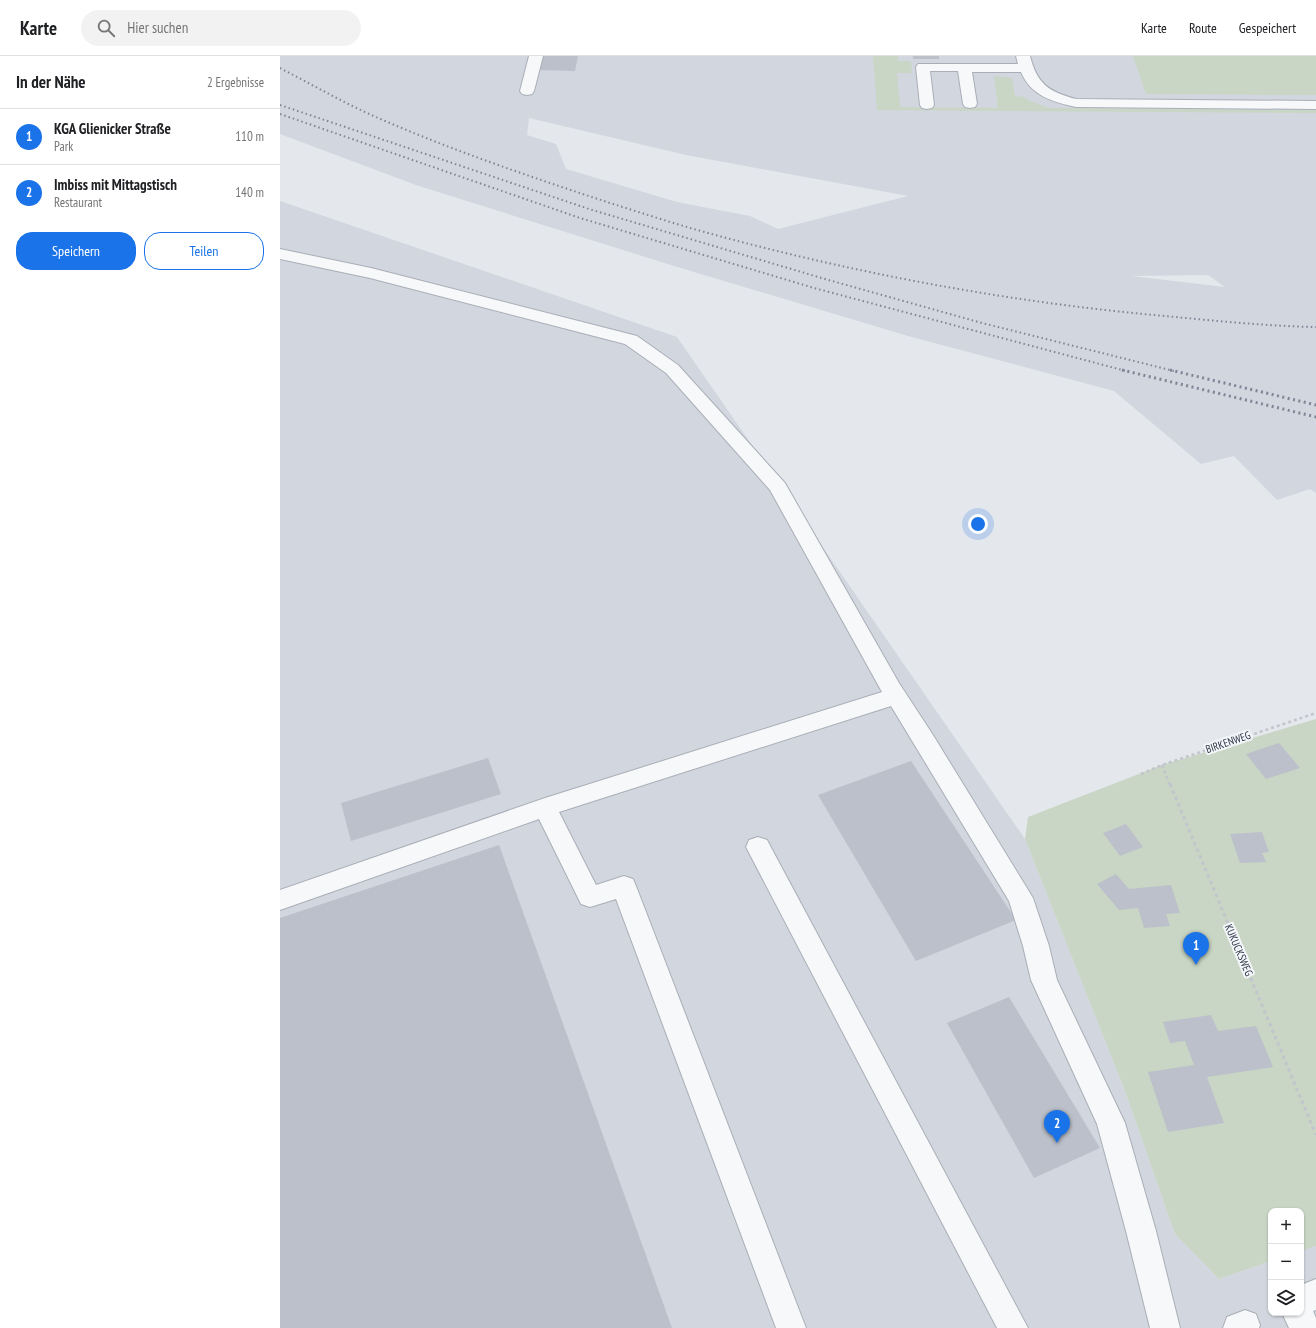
<!DOCTYPE html>
<html lang="de">
<head>
<meta charset="utf-8">
<style>
	body { margin:0; font-family:"PT Sans Narrow",sans-serif; background:#f2f2f2; color:#202124 }
	.controls { position:absolute; right:12px; bottom:12px; display:grid; overflow:hidden; border-radius:8px; box-shadow:0 1px 3px #0004 }
	.controls button { width:36px; height:36px; display:grid; place-items:center; padding:0; border:0; border-bottom:1px solid #e0e0e0; background:#fff; color:#202124; font:20px sans-serif }
	.you { position:absolute; left:698px; top:468px; width:14px; height:14px; margin:-10px; border:3px solid #fff; border-radius:50%; background:#1a73e8; box-shadow:0 0 0 6px #1a73e833 }
	.badge { display:grid; place-items:center; width:26px; height:26px; border-radius:50%; background:#1a73e8; color:#fff; font-size:13px; font-weight:700 }
	.pin { position:absolute; translate:-50% -33px; filter:drop-shadow(0 1px 2px #0008) }
	.pin::after { content:''; position:absolute; top:21px; width:14px; height:12px; background:inherit; clip-path:polygon(0 0,100% 0,50% 100%) }
	.list { margin:0; padding:0; list-style:none }
	h2 { display:flex; justify-content:space-between; align-items:center; height:52px; margin:0; padding:0 16px; font-size:17px }
	h2 small { font-size:13px; font-weight:400; color:#757577 }
	.list li { display:grid; grid-template-columns:26px 1fr auto; gap:12px; align-items:center; box-sizing:border-box; height:56px; padding:0 16px; border-top:1px solid #e0e0e0 }
	.list b { display:block; font-size:15px; white-space:nowrap }
	.list p { margin:0; font-size:13px; white-space:nowrap; color:#757577 }
	.list em { font-size:13px; font-style:normal; color:#757577 }
	.actions { display:flex; gap:8px; padding:12px 16px }
	.actions a { flex:1; padding:9px 0; border:1px solid #1a73e8; border-radius:16px; text-align:center; font-size:14px; color:#1a73e8 }
	.actions .main { background:#1a73e8; color:#fff }
	.icon { flex:none; width:22px; height:22px; fill:none; stroke:currentColor; stroke-width:2; stroke-linecap:round; stroke-linejoin:round }
	.map { position:relative; flex:none; width:1036px; height:1272px; overflow:hidden }
	header { display:flex; align-items:center; gap:24px; box-sizing:border-box; height:56px; padding:0 20px; background:#fff; border-bottom:1px solid #e0e0e0 }
	header strong { font-size:19px }
	nav { display:flex; gap:22px; margin-inline-start:auto; font-size:14px }
	.search { width:280px; height:36px; background:#f2f2f2; display:flex; align-items:center; gap:10px; box-sizing:border-box; padding:0 14px; border-radius:22px; color:#757577; font-size:15px }
	main { display:flex }
	aside { flex:1; background:#fff }
	.map>svg:first-child { display:block }
</style>
</head>
<body>
<header>
<strong>Karte</strong>
<div class="search"><svg class="icon" aria-label="search" viewBox="0 0 24 24"><circle cx="10" cy="10" r="6"/><path d="M15 15l6 6"/></svg>Hier suchen</div>
<nav><a>Karte</a><a>Route</a><a>Gespeichert</a></nav>
</header>
<main>
<aside>
<h2>In der Nähe<small>2 Ergebnisse</small></h2>
<ul class="list">
<li><span class="badge">1</span><div><b>KGA Glienicker Straße</b><p>Park</p></div><em>110 m</em></li>
<li><span class="badge">2</span><div><b>Imbiss mit Mittagstisch</b><p>Restaurant</p></div><em>140 m</em></li>
</ul>
<div class="actions"><a class="main">Speichern</a><a>Teilen</a></div>
</aside>
<div class="map">
<svg width="1036" height="1272" viewBox="0 0 1036 1272">
	<rect width="100%" height="100%" fill="#e4e7ec"/>
	<g fill="#d2d6de" fill-rule="evenodd">
		<path d="M0,0H1036V437L1030,433L997,444L954,400L921,408L834,335L628,280L394,210L136,129L0,78ZM249,62L406,99L628,140L498,173L470,160L397,146L286,113L276,88L247,79ZM928,219L945,231L851,220Z"/>
		<path d="M0,145L397,281L745,783L845,1035L895,1178L939,1223L991,1205V1257H1021V1195L1036,1190V1272H0Z"/>
	</g>
	<g fill="#c9d6c5">
		<path d="M593,0H618V5H631L632,17H617L620,51L718,52L714,20L732,22L735,40L744,41L748,44L768,52L1036,54V57L597,54Z"/>
		<path d="M853,0H1036V39L866,38Z"/>
		<path d="M1036,663V1190L1021,1195V1155H991V1205L939,1223L895,1178L845,1035L745,783L748,761L882,709Z"/>
	</g>
	<g fill="#bbc0ca">
		<path d="M260,0H298L295,15L256,14Z"/>
		<rect x="633" y="0" width="26" height="3"/>
		<path d="M999,687L1020,712L986,723L966,698Z"/>
		<path d="M208,702L221,738L71,785L61,747Z"/>
		<path d="M631,705L736,864L636,905L538,739Z"/>
		<path d="M846,768L863,791L840,800L823,777Z"/>
		<path d="M982,776L989,796L982,797L986,806L960,807L950,778Z"/>
		<path d="M219,789L392,1272H0V862Z"/>
		<path d="M836,818L849,833L891,829L900,857L886,858L890,870L864,872L858,852L839,854L817,828Z"/>
		<path d="M729,941L820,1092L754,1122L667,967Z"/>
		<path d="M931,959L938,975L976,970L993,1011L927,1021L944,1067L888,1076L868,1016L914,1009L905,985L890,987L883,966Z"/>
	</g>
	<g fill="none" stroke-linecap="round" stroke-linejoin="round">
		<g stroke="#a9aeb7" stroke-width="2">
			<g id="minor">
				<path d="M249,0H263L254,35L252,38L247,39L242,38L240,35Z"/>
				<path d="M736,0H750C757,28 769,36 796,43L1036,45V53L796,51C773,46 751,40 741,16H692L697,48L695,51L690,52L685,51L683,48L678,15H650L654,49L652,52L647,53L642,52L640,49L636,11L638,8H738Z"/>
				<path d="M0,193L91,212L357,280L398,309L505,427L619,627L653,679L753,842L769,890L777,924L845,1067L876,1175L900,1272H870L846,1175L817,1068L751,924L743,890L729,845L611,650L279,756L316,829L344,820L353,823L356,830L526,1272H496L336,843L310,851L301,848L259,763L0,854V834L265,742L602,636L490,434L386,317L345,288L90,222L0,203Z"/>
				<path d="M478,781L487,784L748,1272H717L466,791L469,784Z"/>
				<path d="M1036,1223V1254L1033,1255L1036,1262V1272H1009L1002,1257H1021V1229Z"/>
				<path d="M965,1254L976,1258L980,1269L979,1272H943L947,1261Z"/>
			</g>
		</g>
		<g stroke="#c2c5cb" stroke-width="2.5" stroke-dasharray="3 3" stroke-linecap="butt">
			<path d="M882,709L890,729"/>
			<path d="M861,718L882,709L1036,657"/>
		</g>
		<path stroke="#c2c5cb" stroke-width="3" stroke-dasharray="3.5 3.5" stroke-linecap="butt" d="M890,728L1036,1079"/>
		<use href="#minor" fill="#f7f8fa" fill-rule="evenodd"/>
		<g stroke="#7d8696" stroke-width="2" stroke-dasharray="1.5 3" stroke-linecap="butt">
			<path d="M0,12C29,27 57,43 87,57C165,92 248,120 330,147C362,157 395,168 428,177C574,217 723,245 874,259C928,264 982,270 1036,271"/>
			<path d="M0,49L309,153L545,223L702,267L894,315"/>
			<path d="M0,58L300,162L534,232L846,315"/>
		</g>
		<g stroke="#7d8696" stroke-width="3" stroke-dasharray="2 3.5" stroke-linecap="butt">
			<path d="M842,314L1036,361"/>
			<path d="M890,314L1036,349"/>
		</g>
	</g>
	<g text-anchor="middle" dominant-baseline="central" stroke-width="4" stroke-linejoin="round" paint-order="stroke">
		<g font-size="11" fill="#2b3445" stroke="#f4f6f9">
			<text transform="translate(948 686) rotate(-19)">BIRKENWEG</text>
			<text transform="translate(959 894) rotate(67)">KUKUCKSWEG</text>
		</g>
	</g>
</svg>
<div class="controls">
<button>+</button>
<button>−</button>
<button><svg class="icon" aria-label="layers" viewBox="0 0 24 24"><path d="M12 4l9 5-9 5-9-5zM3 14l9 5 9-5"/></svg></button>
</div>
<div class="you"></div>
<div class="pin badge" style="left:916px;top:909px">1</div>
<div class="pin badge" style="left:777px;top:1087px">2</div>
</div>
</main>
</body>
</html>
